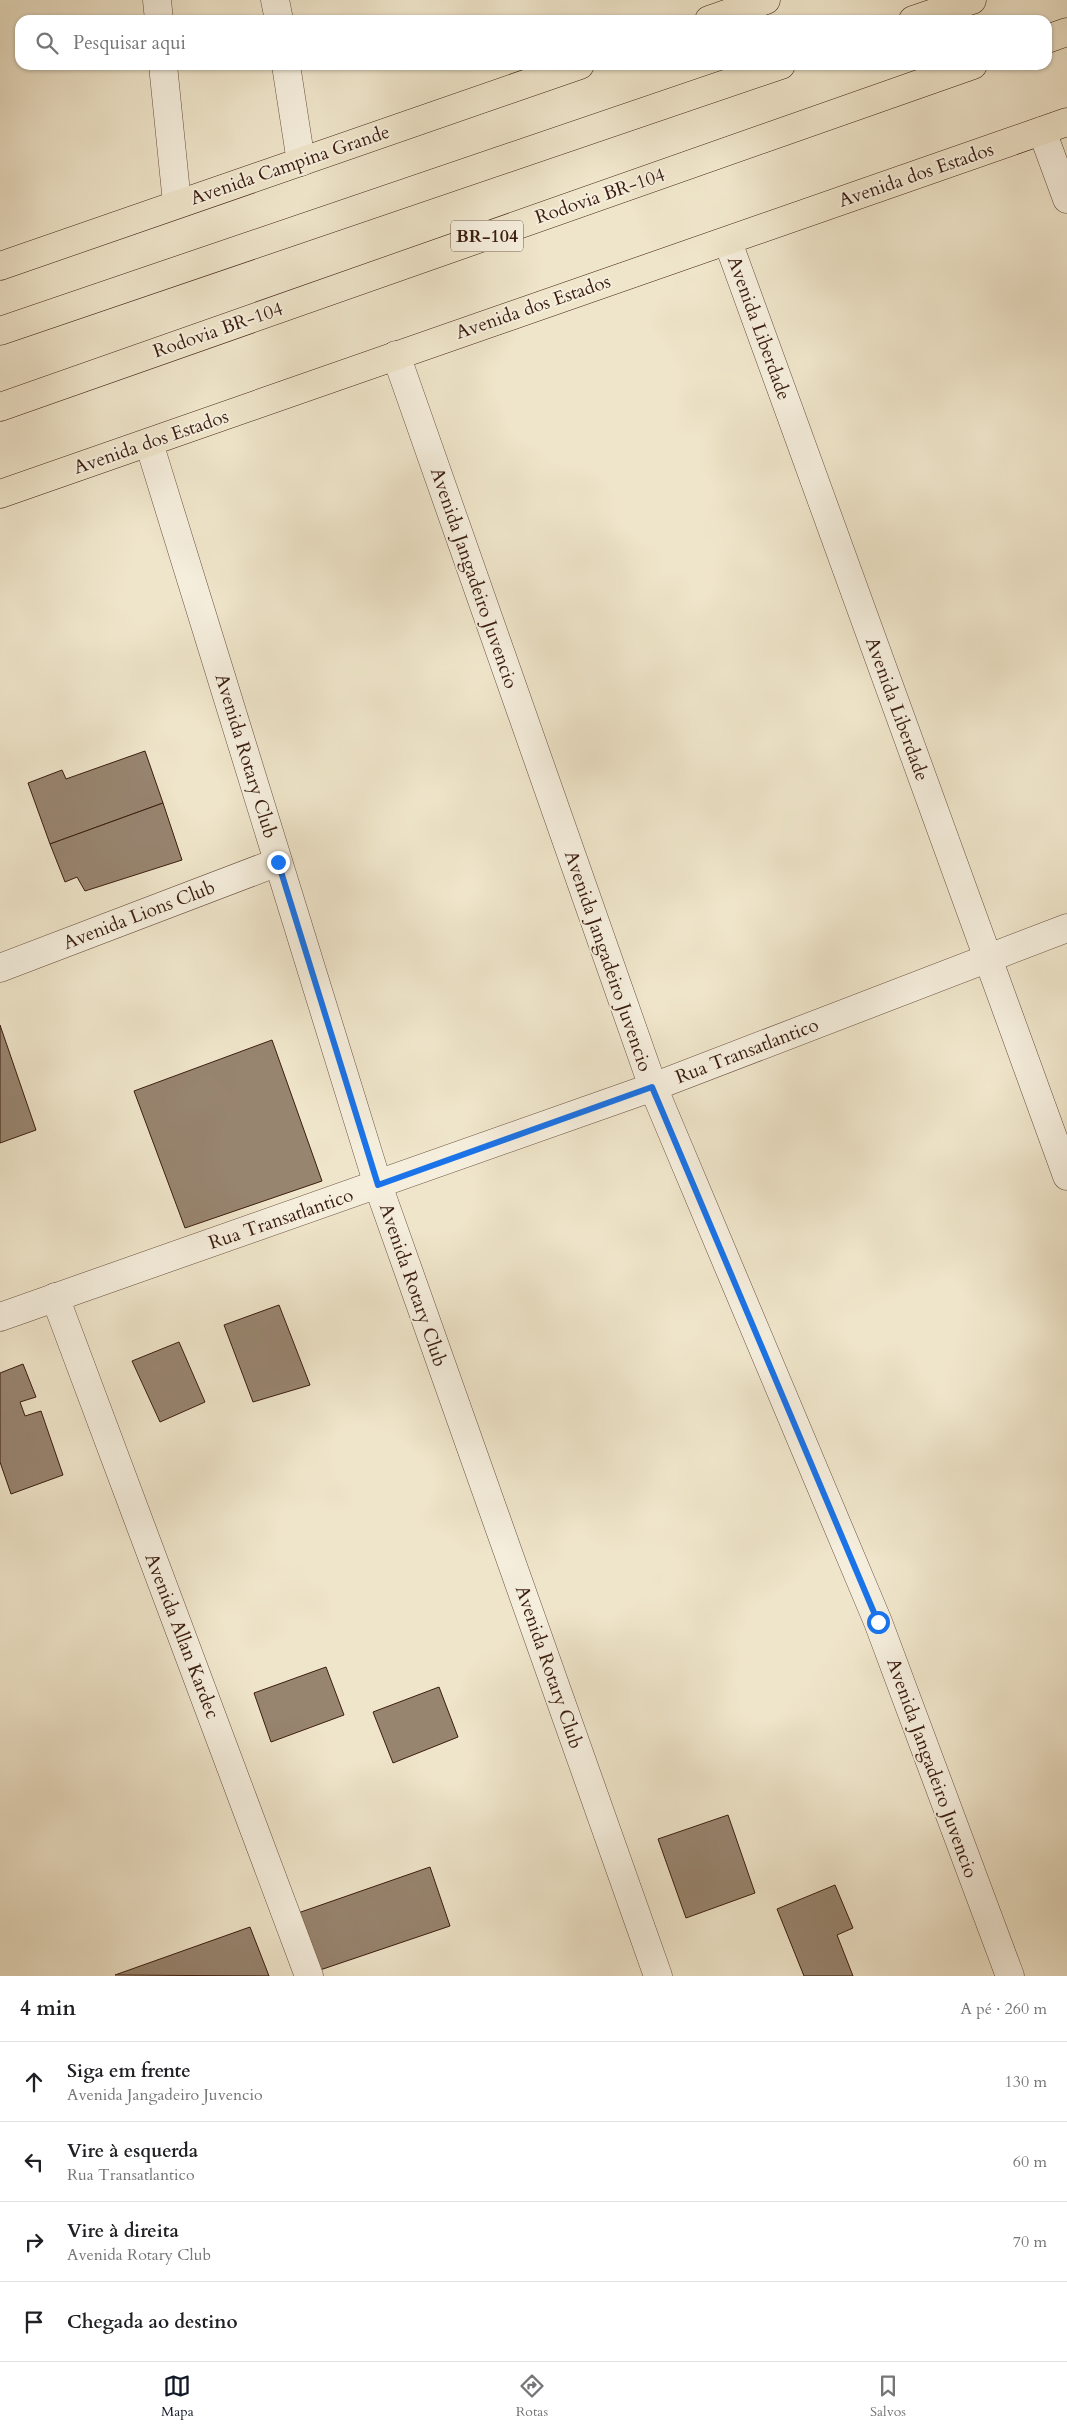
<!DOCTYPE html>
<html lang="pt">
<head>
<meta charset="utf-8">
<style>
	body { margin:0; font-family:Cardo,serif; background:#f6f6f6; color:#202124 }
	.stop { position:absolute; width:15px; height:15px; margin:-11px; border:4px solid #1a73e8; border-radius:50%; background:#fff }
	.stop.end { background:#1a73e8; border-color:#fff; box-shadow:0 1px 5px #0008 }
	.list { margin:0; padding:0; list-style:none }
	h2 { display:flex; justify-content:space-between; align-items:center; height:65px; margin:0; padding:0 20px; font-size:21px }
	h2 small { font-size:16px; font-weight:400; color:#757577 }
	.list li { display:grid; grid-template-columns:32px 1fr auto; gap:15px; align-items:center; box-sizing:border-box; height:80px; padding:0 20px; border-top:1px solid #e0e0e0 }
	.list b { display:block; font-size:19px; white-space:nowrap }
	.list p { margin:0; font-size:16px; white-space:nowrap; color:#757577 }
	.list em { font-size:16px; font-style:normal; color:#757577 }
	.icon { flex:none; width:28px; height:28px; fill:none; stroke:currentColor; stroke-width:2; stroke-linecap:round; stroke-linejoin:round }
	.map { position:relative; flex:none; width:1067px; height:1976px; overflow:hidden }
	.search { position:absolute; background:#fff; box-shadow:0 1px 4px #0004; left:15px; right:15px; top:15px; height:55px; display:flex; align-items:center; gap:12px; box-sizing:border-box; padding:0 18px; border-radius:15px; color:#757577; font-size:19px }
	.sheet { height:385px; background:#fff }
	nav { display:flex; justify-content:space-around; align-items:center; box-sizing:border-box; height:70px; border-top:1px solid #e0e0e0; background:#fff; font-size:14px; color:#757577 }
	nav a { display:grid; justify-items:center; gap:2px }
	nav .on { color:#111827 }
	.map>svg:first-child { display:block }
</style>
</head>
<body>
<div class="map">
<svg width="1067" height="1976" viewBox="0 0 1067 1976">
	<rect width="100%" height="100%" fill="#efe5ca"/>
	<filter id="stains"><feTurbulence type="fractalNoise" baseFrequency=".004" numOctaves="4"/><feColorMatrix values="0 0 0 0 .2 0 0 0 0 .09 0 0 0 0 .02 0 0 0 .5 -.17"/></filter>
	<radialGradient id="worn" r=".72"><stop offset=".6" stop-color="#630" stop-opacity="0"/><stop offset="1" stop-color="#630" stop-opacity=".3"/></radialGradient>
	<g fill="#988570" stroke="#3a1c0e">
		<path d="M145,751L163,803L50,844L28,783L62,770L66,779Z"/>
		<path d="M163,803L182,860L85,891L77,877L65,882L50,844Z"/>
		<path d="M0,1025L36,1130L0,1143Z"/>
		<path d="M272,1040L322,1181L185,1228L134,1091Z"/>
		<path d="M279,1305L310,1385L253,1402L224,1325Z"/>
		<path d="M179,1342L205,1402L160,1422L132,1361Z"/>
		<path d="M23,1364L36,1397L20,1402L25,1416L41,1411L63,1475L11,1494L0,1462V1373Z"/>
		<path d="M326,1667L344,1715L271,1742L254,1693Z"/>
		<path d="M439,1687L458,1737L393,1763L373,1712Z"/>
		<path d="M728,1815L755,1893L686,1918L658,1839Z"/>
		<path d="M430,1867L450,1926L320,1970L298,1913Z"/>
		<path d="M835,1885L853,1928L837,1935L853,1976H804L777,1909Z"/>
		<path d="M250,1927L269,1976L115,1975Z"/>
	</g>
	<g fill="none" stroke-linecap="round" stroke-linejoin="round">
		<g stroke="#674e3d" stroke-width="29">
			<g id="minor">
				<path d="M157,0L159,20"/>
				<path d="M275,0L279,20"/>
				<path d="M163,65L177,203"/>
				<path d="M286,65L301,162"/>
				<path d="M1042,131L1067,199"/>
				<path d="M728,242L1067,1176"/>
				<path d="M396,355L653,1087L878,1622L1010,1976"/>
				<path d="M149,443L378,1185L658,1976"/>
				<path d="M0,968L278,862"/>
				<path d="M55,1297L309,1976"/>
				<path d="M0,1317L653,1087L1067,928"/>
			</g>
		</g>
		<g stroke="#3a1c0e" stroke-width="29">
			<g id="major">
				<path d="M709,20L766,0"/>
				<path d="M0,266L580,65"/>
				<path d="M0,494L1067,122"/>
			</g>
		</g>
		<g stroke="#3a1c0e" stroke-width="29">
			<g id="highway">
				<path d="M913,20L972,0"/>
				<path d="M1047,39L1067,32"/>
				<path d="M0,331L781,65"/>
				<path d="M0,407L973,65"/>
			</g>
		</g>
		<use href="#minor" stroke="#f5eedd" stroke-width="28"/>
		<use href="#major" stroke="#efe5ca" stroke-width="28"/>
		<use href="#highway" stroke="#efe5ca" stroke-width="28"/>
	</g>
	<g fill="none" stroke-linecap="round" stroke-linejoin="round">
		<path stroke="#1a73e8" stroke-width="6" d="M278,862L378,1185L652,1087L878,1622"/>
	</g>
	<g text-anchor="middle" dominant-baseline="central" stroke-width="4" stroke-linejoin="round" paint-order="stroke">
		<rect fill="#f5eedd" stroke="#725b4c" stroke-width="1" x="451" y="220.5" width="72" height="31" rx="4"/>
		<g font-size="18" font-weight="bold" fill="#3a1c0e">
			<text x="487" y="236">BR-104</text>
		</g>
		<g font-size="19" fill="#3a1c0e" stroke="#f5eedd">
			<text transform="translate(290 165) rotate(-19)">Avenida Campina Grande</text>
			<text transform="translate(916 175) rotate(-19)">Avenida dos Estados</text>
			<text transform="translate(600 196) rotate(-19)">Rodovia BR-104</text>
			<text transform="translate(533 307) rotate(-19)">Avenida dos Estados</text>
			<text transform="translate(759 328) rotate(70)">Avenida Liberdade</text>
			<text transform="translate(218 330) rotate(-19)">Rodovia BR-104</text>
			<text transform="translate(151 442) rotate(-19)">Avenida dos Estados</text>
			<text transform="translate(474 578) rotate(71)">Avenida Jangadeiro Juvencio</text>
			<text transform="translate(897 709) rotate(70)">Avenida Liberdade</text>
			<text transform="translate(246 756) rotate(73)">Avenida Rotary Club</text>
			<text transform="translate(139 915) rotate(-21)">Avenida Lions Club</text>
			<text transform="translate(608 961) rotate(71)">Avenida Jangadeiro Juvencio</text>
			<text transform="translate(747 1051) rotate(-21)">Rua Transatlantico</text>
			<text transform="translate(281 1219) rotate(-19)">Rua Transatlantico</text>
			<text transform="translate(413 1285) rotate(71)">Avenida Rotary Club</text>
			<text transform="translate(182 1636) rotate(69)">Avenida Allan Kardec</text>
			<text transform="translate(549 1667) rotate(71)">Avenida Rotary Club</text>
			<text transform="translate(932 1768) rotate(70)">Avenida Jangadeiro Juvencio</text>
		</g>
	</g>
	<rect width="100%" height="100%" filter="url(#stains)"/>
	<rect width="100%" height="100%" fill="url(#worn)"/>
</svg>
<div class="stop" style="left:878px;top:1622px"></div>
<div class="stop end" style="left:278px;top:862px"></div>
<div class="search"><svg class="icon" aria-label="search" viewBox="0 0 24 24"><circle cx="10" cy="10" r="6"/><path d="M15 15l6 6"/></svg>Pesquisar aqui</div>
</div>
<section class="sheet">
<h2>4 min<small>A pé · 260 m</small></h2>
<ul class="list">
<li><svg class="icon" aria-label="ahead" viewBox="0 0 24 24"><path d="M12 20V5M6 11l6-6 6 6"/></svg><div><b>Siga em frente</b><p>Avenida Jangadeiro Juvencio</p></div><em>130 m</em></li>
<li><svg class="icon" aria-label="left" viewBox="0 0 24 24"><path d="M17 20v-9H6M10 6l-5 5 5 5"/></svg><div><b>Vire à esquerda</b><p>Rua Transatlantico</p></div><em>60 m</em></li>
<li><svg class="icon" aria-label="right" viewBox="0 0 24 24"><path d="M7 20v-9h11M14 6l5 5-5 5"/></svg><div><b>Vire à direita</b><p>Avenida Rotary Club</p></div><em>70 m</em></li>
<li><svg class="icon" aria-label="arrive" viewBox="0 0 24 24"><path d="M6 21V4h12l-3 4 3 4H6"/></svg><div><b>Chegada ao destino</b></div></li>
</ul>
</section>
<nav>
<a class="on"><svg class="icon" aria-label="map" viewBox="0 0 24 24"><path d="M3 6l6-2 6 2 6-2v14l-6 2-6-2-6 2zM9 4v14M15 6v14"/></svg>Mapa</a>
<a><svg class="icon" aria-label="directions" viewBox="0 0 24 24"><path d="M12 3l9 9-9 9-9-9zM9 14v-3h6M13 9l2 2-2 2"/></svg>Rotas</a>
<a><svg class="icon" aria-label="saved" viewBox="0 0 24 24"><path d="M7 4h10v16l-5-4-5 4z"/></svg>Salvos</a>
</nav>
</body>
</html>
